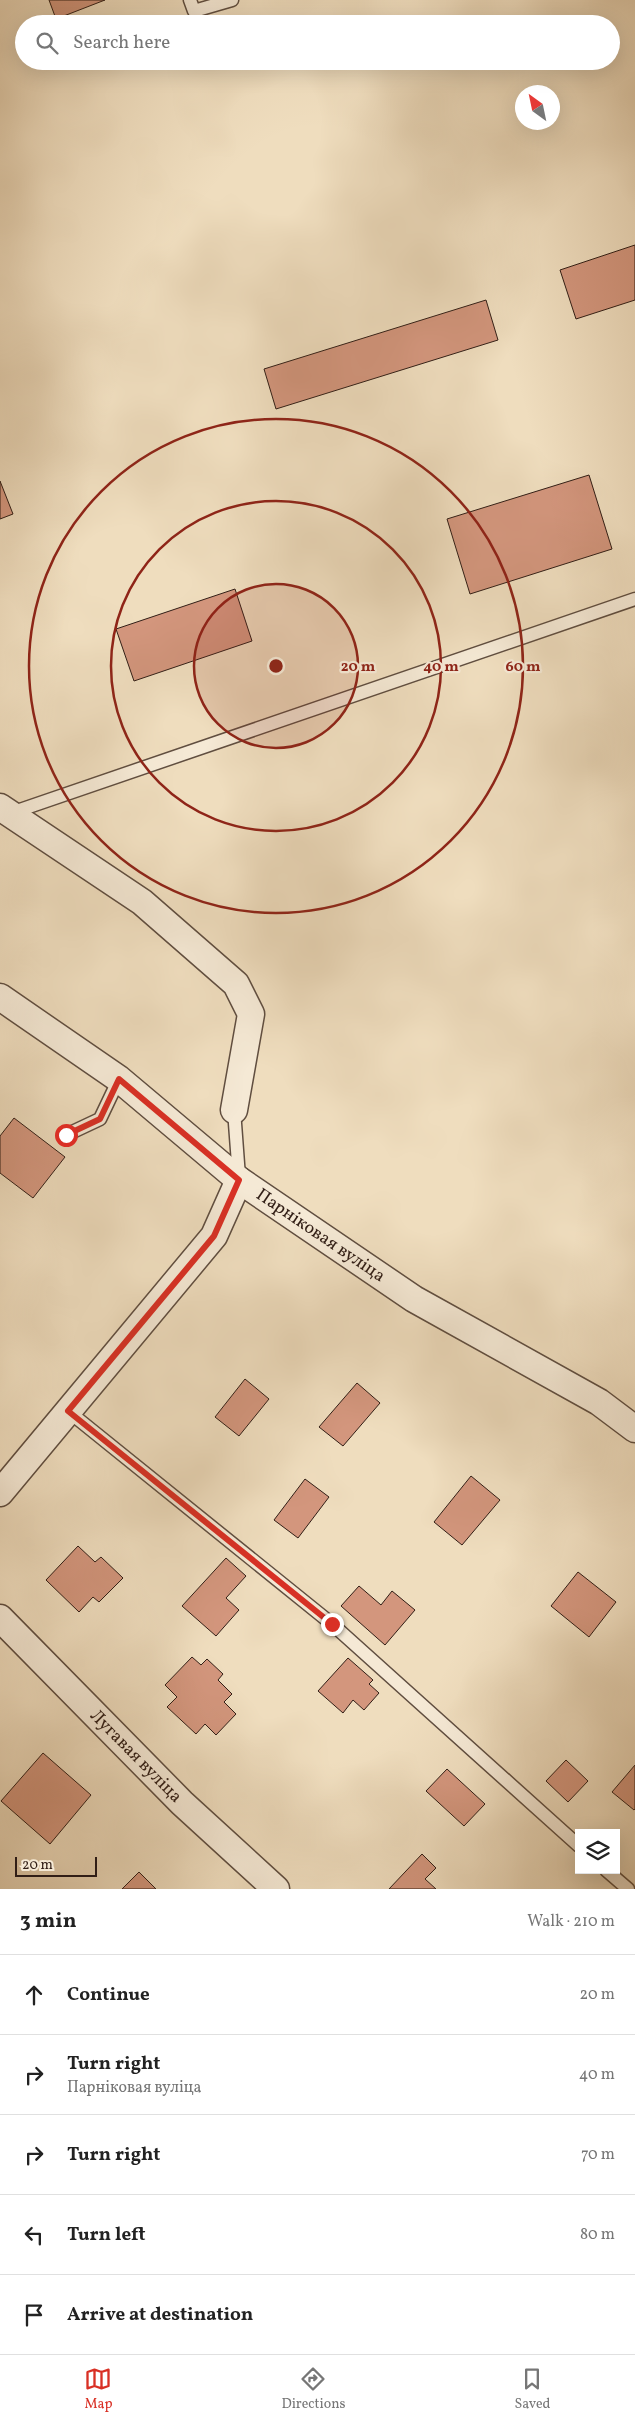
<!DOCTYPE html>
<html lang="en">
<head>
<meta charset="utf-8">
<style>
	body { margin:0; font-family:Vollkorn,serif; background:#f6f6f6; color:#222 }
	.controls { position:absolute; right:15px; bottom:15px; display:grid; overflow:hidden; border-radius:0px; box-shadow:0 5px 20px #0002 }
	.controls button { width:45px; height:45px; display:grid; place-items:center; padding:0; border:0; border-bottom:1px solid #e0e0e0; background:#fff; color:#222; font:25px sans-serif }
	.compass { position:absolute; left:515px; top:85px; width:45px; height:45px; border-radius:50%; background:#fff; box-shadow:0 5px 20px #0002; rotate:327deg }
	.scale { position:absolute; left:15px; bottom:12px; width:82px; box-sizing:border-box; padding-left:5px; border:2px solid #311e16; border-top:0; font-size:14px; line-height:18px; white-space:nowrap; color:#311e16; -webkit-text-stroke:4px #f5e9d5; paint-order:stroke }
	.stop { position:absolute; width:15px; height:15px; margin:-11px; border:4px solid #d93025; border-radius:50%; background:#fff }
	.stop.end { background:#d93025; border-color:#fff; box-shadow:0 1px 5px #0008 }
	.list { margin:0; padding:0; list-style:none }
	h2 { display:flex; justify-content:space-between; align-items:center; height:65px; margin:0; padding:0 20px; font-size:21px }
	h2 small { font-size:16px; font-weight:400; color:#767676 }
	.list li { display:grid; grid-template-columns:32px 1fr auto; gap:15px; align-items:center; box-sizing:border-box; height:80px; padding:0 20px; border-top:1px solid #e0e0e0 }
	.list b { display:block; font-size:19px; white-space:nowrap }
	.list p { margin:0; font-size:16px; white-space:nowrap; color:#767676 }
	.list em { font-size:16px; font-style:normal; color:#767676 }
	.icon { flex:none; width:28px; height:28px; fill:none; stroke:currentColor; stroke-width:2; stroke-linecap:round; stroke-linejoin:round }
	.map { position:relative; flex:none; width:635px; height:1889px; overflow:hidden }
	.search { position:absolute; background:#fff; box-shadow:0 5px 20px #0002; left:15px; right:15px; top:15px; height:55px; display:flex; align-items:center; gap:12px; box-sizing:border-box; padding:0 18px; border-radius:28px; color:#767676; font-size:19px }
	.sheet { height:465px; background:#fff }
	nav { display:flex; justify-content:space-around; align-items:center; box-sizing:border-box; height:70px; border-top:1px solid #e0e0e0; background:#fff; font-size:14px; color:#767676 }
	nav a { display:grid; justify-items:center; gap:2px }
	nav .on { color:#d93025 }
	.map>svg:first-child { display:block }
</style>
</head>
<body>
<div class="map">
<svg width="635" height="1889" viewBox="0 0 635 1889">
	<rect width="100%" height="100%" fill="#efddbe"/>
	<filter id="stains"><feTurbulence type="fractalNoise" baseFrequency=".004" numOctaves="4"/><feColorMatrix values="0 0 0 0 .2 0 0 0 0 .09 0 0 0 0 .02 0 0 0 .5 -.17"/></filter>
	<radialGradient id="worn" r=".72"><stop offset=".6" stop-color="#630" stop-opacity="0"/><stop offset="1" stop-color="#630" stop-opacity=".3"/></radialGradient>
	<g fill="#d3967d" stroke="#311e16">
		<path d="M49,0H105L56,19Z"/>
		<path d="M635,245V300L576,319L560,270Z"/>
		<path d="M486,300L498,340L276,409L264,369Z"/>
		<path d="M589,475L612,549L470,594L447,519Z"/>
		<path d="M0,481L13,514L0,519Z"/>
		<path d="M235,589L252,641L134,681L116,629Z"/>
		<path d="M14,1118L65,1157L33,1198L0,1173V1136Z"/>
		<path d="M245,1379L269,1399L239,1436L215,1417Z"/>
		<path d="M357,1383L380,1403L343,1446L319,1427Z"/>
		<path d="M471,1476L500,1500L462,1545L434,1522Z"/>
		<path d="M305,1479L329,1497L298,1538L274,1520Z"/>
		<path d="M78,1546L95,1562L101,1557L123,1578L99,1602L93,1597L79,1612L46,1580Z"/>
		<path d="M226,1558L246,1576L226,1598L239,1610L216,1636L182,1606Z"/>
		<path d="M578,1572L616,1602L589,1637L551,1606Z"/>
		<path d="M359,1586L381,1605L392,1591L415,1610L385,1645L341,1606Z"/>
		<path d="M192,1657L201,1665L207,1659L223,1674L218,1680L232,1694L224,1702L236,1714L216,1735L205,1724L196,1734L167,1707L177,1697L165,1685Z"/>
		<path d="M348,1658L373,1680L369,1684L379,1693L364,1710L353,1700L343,1713L318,1691Z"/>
		<path d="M43,1753L91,1795L50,1844L1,1801Z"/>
		<path d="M566,1760L588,1781L568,1802L546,1781Z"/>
		<path d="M635,1765V1809L634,1810L612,1792Z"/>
		<path d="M447,1769L485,1804L464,1826L426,1791Z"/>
		<path d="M422,1854L436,1868L425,1879L436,1889H389Z"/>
		<path d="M139,1872L156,1889H122Z"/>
	</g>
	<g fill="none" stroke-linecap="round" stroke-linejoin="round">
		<g stroke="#604e40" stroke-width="15">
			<g id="lane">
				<path d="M190,0L194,11L232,0"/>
				<path d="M11,813L635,599"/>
				<path d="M234,1110L239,1177"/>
				<path d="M66,1135L100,1119L119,1079"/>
				<path d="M68,1411L332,1624L579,1846"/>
				<path d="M606,1870L628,1889"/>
			</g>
		</g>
		<g stroke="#604e40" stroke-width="29">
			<g id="street">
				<path d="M0,807L142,902L236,984L251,1014L234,1110"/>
				<path id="s1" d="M0,997L119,1079L239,1180L414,1299L599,1402L635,1429"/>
				<path d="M0,1493L214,1236L239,1180"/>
				<path id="s2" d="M0,1618L182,1803L276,1889"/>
			</g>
		</g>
		<use href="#lane" stroke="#f5e9d5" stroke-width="12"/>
		<use href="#street" stroke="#f5e9d5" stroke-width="26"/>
	</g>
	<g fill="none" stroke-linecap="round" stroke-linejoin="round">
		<path stroke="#d93025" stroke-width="6" d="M66,1135L100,1119L119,1079L239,1180L214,1236L68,1411L332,1624"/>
	</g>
	<circle cx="276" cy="666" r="82" fill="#8f2418" fill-opacity=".12"/>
	<g fill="none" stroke="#8f2418" stroke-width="2.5">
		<circle cx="276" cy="666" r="82"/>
		<circle cx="276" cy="666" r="165"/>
		<circle cx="276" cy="666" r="247"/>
	</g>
	<g text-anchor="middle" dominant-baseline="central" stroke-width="4.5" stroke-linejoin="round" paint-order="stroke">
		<g font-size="18" fill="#311e16" stroke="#f5e9d5">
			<text stroke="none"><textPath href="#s1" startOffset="400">Парніковая вуліца</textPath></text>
			<text stroke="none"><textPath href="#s2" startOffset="194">Лугавая вуліца</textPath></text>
		</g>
	</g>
	<circle cx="276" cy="666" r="8" fill="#8f2418" stroke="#f5e9d5" stroke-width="2.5"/>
	<g font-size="15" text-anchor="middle" font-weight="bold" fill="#8f2418" stroke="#f5e9d5" stroke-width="4.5" stroke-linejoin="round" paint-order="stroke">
		<text x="358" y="671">20 m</text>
		<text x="441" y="671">40 m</text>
		<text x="523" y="671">60 m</text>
	</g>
	<rect width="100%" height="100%" filter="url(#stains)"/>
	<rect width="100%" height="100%" fill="url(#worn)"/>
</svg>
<div class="controls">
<button><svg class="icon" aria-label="layers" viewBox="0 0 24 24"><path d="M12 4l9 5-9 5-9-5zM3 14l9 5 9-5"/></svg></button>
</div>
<svg class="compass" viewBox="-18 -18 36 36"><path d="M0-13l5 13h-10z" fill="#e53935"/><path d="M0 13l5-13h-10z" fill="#767676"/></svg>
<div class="scale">20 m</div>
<div class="stop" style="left:66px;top:1135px"></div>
<div class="stop end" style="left:332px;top:1624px"></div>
<div class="search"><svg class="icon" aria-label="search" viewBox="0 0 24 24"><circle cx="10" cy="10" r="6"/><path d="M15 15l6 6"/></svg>Search here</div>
</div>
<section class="sheet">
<h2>3 min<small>Walk · 210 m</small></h2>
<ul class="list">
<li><svg class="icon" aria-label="ahead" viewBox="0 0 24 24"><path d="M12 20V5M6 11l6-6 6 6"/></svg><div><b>Continue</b></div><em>20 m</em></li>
<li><svg class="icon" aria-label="right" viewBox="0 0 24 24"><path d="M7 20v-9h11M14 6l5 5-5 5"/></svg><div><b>Turn right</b><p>Парніковая вуліца</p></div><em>40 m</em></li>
<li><svg class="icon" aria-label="right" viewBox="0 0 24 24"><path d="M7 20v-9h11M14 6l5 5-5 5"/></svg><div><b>Turn right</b></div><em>70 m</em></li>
<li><svg class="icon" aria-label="left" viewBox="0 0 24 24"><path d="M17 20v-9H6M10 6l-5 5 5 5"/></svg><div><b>Turn left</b></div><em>80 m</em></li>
<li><svg class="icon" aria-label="arrive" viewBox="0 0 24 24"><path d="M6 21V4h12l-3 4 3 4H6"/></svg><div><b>Arrive at destination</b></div></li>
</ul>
</section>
<nav>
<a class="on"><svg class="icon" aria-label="map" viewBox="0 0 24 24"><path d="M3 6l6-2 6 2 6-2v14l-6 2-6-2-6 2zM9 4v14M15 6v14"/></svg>Map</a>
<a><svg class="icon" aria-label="directions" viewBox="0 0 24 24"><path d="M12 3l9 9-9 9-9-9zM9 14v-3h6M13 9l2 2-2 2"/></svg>Directions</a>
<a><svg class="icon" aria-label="saved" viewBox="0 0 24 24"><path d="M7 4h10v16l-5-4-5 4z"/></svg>Saved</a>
</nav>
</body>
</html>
